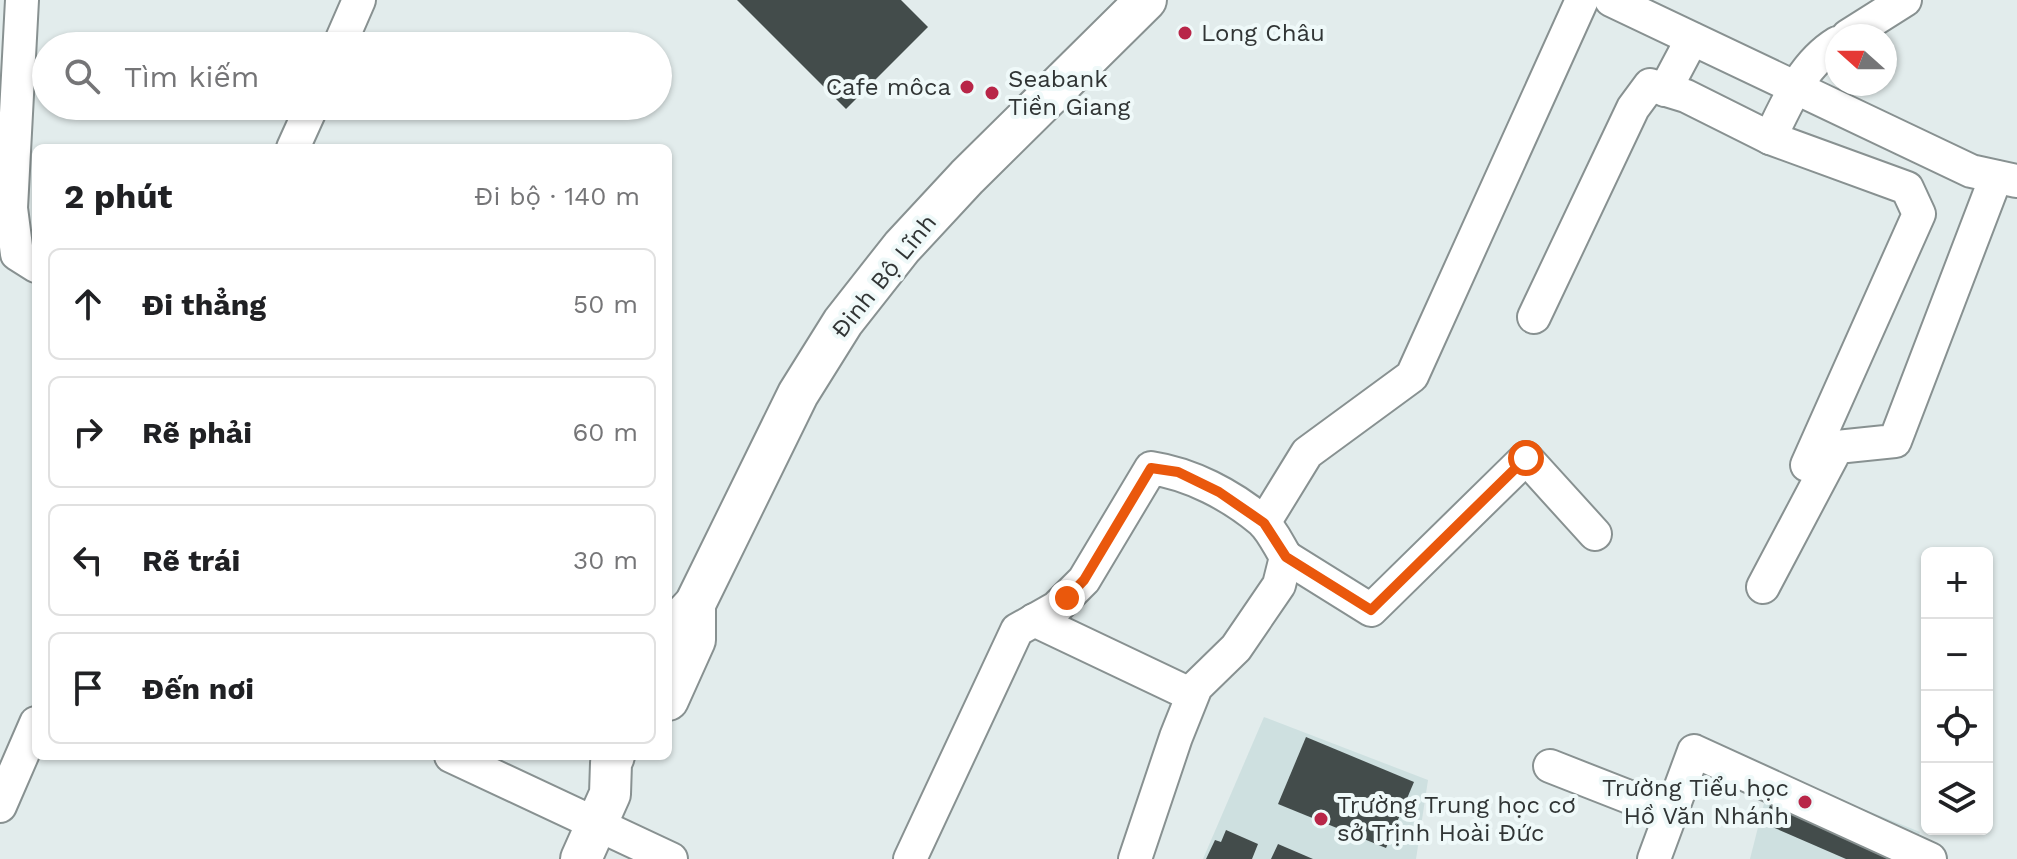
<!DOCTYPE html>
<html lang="vi">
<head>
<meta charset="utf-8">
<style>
	body { margin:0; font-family:"Work Sans",sans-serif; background:#f6f6f6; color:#202124 }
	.controls { position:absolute; right:24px; bottom:24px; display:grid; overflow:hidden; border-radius:12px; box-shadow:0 2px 6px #0004 }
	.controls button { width:72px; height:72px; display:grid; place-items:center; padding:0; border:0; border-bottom:2px solid #e0e0e0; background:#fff; color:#202124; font:40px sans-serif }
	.compass { position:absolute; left:1825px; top:24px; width:72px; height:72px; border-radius:50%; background:#fff; box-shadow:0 2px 6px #0004; rotate:291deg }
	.stop { position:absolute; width:24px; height:24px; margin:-18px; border:6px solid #ea580c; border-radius:50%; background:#fff }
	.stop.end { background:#ea580c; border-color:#fff; box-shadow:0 2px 8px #0008 }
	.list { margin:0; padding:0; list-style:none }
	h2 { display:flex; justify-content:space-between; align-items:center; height:104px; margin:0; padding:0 32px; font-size:34px }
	h2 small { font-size:26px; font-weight:400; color:#757577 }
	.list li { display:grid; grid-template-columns:52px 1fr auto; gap:24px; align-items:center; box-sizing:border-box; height:112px; margin:0 16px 16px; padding:0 16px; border:2px solid #e0e0e0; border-radius:12px }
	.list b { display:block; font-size:30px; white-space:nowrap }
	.list em { font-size:26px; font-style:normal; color:#757577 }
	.icon { flex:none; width:44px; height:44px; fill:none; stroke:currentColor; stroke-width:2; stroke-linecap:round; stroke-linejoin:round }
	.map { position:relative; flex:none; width:2017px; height:859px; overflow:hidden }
	.search { position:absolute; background:#fff; box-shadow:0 2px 6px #0004; left:32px; top:32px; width:640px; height:88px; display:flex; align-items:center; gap:20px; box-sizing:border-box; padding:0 28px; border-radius:44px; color:#757577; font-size:30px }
	.panel { position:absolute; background:#fff; box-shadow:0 2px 6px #0004; left:32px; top:144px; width:640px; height:616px; border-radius:12px }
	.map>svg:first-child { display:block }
</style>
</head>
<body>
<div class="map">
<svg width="2017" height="859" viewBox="0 0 2017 859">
	<rect width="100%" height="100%" fill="#e2ecec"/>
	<g fill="#cee0e0">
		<path d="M1264,717L1428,780L1416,859H1203Z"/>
		<path d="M1772,772L1920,832L1909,859H1750Z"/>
	</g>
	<g fill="#434c4b">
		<path d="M737,0H901L928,27L846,109Z"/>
		<path d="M1306,737L1414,782L1386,848L1278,804Z"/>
		<path d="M1777,788L1909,859H1846L1763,823Z"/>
		<path d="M1226,830L1258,844L1252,859H1206L1215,840L1221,842Z"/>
		<path d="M1278,844L1313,859H1271Z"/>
	</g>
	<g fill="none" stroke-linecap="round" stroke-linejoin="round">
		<g stroke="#889191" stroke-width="36">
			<g id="minor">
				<path d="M22,0L11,208L17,254L36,266"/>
				<path d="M1611,0L1971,171L2016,181"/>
				<path d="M1848,36L1905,0"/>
				<path d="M339,46L359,0"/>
				<path d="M1665,90L1692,39"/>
				<path d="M1770,138C1787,103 1803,64 1837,43"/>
				<path d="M293,148L312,106"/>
				<path d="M1534,317L1633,108L1650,85L1686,96L1770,138L1907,188L1919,214L1807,465"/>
				<path d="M1264,523L1307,453L1412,376L1582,0"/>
				<path d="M1286,557L1371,610L1526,458L1595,534"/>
				<path d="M1763,587L1837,447L1895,441L1996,177"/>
				<path d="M1034,620L1192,695"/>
				<path d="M451,756L671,859"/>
				<path d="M1550,766L1670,813"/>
				<path d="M0,806L36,723"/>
				<path d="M910,859L1017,630L1056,608L1084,580L1151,468C1191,474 1231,495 1262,521C1272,530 1279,546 1286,557L1279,585L1236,648L1196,687L1176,737L1135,859"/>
				<path d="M1654,859L1694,751L1930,859"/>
			</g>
		</g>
		<g stroke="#889191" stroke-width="44">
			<g id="major">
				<path d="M668,633L695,604L798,394L843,322L902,247L967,177L1146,0"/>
				<path d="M668,700L695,640V604"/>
				<path d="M581,859L610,794L611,763L614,756"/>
			</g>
		</g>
		<use href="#minor" stroke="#fff" stroke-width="32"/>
		<use href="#major" stroke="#fff" stroke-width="40"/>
	</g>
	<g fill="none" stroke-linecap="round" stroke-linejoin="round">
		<path stroke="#ea580c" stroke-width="10" d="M1067,598L1084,580L1151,468L1178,472L1219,492L1264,523L1286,557L1371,610L1526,458"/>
	</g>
	<g fill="#b82648" stroke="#eff9f9" stroke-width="3">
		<circle cx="1185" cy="33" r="8"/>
		<circle cx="967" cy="87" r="8"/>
		<circle cx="992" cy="93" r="8"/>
		<circle cx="1805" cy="802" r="8"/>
		<circle cx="1321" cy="819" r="8"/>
	</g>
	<g text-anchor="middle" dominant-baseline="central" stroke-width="8" stroke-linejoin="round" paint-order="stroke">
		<g font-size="24" fill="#313535" stroke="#eff9f9" text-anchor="start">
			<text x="1201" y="33">Long Châu</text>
			<text x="1008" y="79">Seabank<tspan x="1008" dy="28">Tiền Giang</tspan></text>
			<text x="951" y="87" text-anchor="end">Cafe môca</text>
			<text x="1789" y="788" text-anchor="end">Trường Tiểu học<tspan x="1789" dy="28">Hồ Văn Nhánh</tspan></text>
			<text x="1337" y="805">Trường Trung học cơ<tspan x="1337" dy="28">sở Trịnh Hoài Đức</tspan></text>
		</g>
		<g font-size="24" fill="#313535" stroke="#eff9f9">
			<text transform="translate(884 276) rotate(-51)">Đinh Bộ Lĩnh</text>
		</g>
	</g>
</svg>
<div class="controls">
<button>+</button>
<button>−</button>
<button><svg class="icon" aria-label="locate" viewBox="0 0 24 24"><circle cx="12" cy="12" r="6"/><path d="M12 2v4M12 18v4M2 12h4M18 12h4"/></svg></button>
<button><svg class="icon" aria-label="layers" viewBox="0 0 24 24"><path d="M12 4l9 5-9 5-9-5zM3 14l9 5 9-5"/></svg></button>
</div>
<svg class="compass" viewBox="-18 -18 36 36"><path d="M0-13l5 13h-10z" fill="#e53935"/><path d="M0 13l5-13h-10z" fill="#757577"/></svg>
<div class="stop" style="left:1526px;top:458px"></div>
<div class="stop end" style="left:1067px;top:598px"></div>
<div class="search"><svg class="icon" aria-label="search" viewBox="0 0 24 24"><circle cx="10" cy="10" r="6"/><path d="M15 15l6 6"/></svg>Tìm kiếm</div>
<section class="panel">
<h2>2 phút<small>Đi bộ · 140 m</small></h2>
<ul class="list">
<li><svg class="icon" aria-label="ahead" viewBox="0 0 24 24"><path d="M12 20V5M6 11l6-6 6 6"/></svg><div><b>Đi thẳng</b></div><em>50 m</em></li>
<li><svg class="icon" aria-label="right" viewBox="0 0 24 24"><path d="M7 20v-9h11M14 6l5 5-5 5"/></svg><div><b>Rẽ phải</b></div><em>60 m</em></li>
<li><svg class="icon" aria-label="left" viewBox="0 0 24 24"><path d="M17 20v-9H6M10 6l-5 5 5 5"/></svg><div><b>Rẽ trái</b></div><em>30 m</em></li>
<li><svg class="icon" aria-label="arrive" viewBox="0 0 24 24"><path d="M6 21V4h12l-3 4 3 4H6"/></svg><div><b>Đến nơi</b></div></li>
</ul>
</section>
</div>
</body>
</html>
